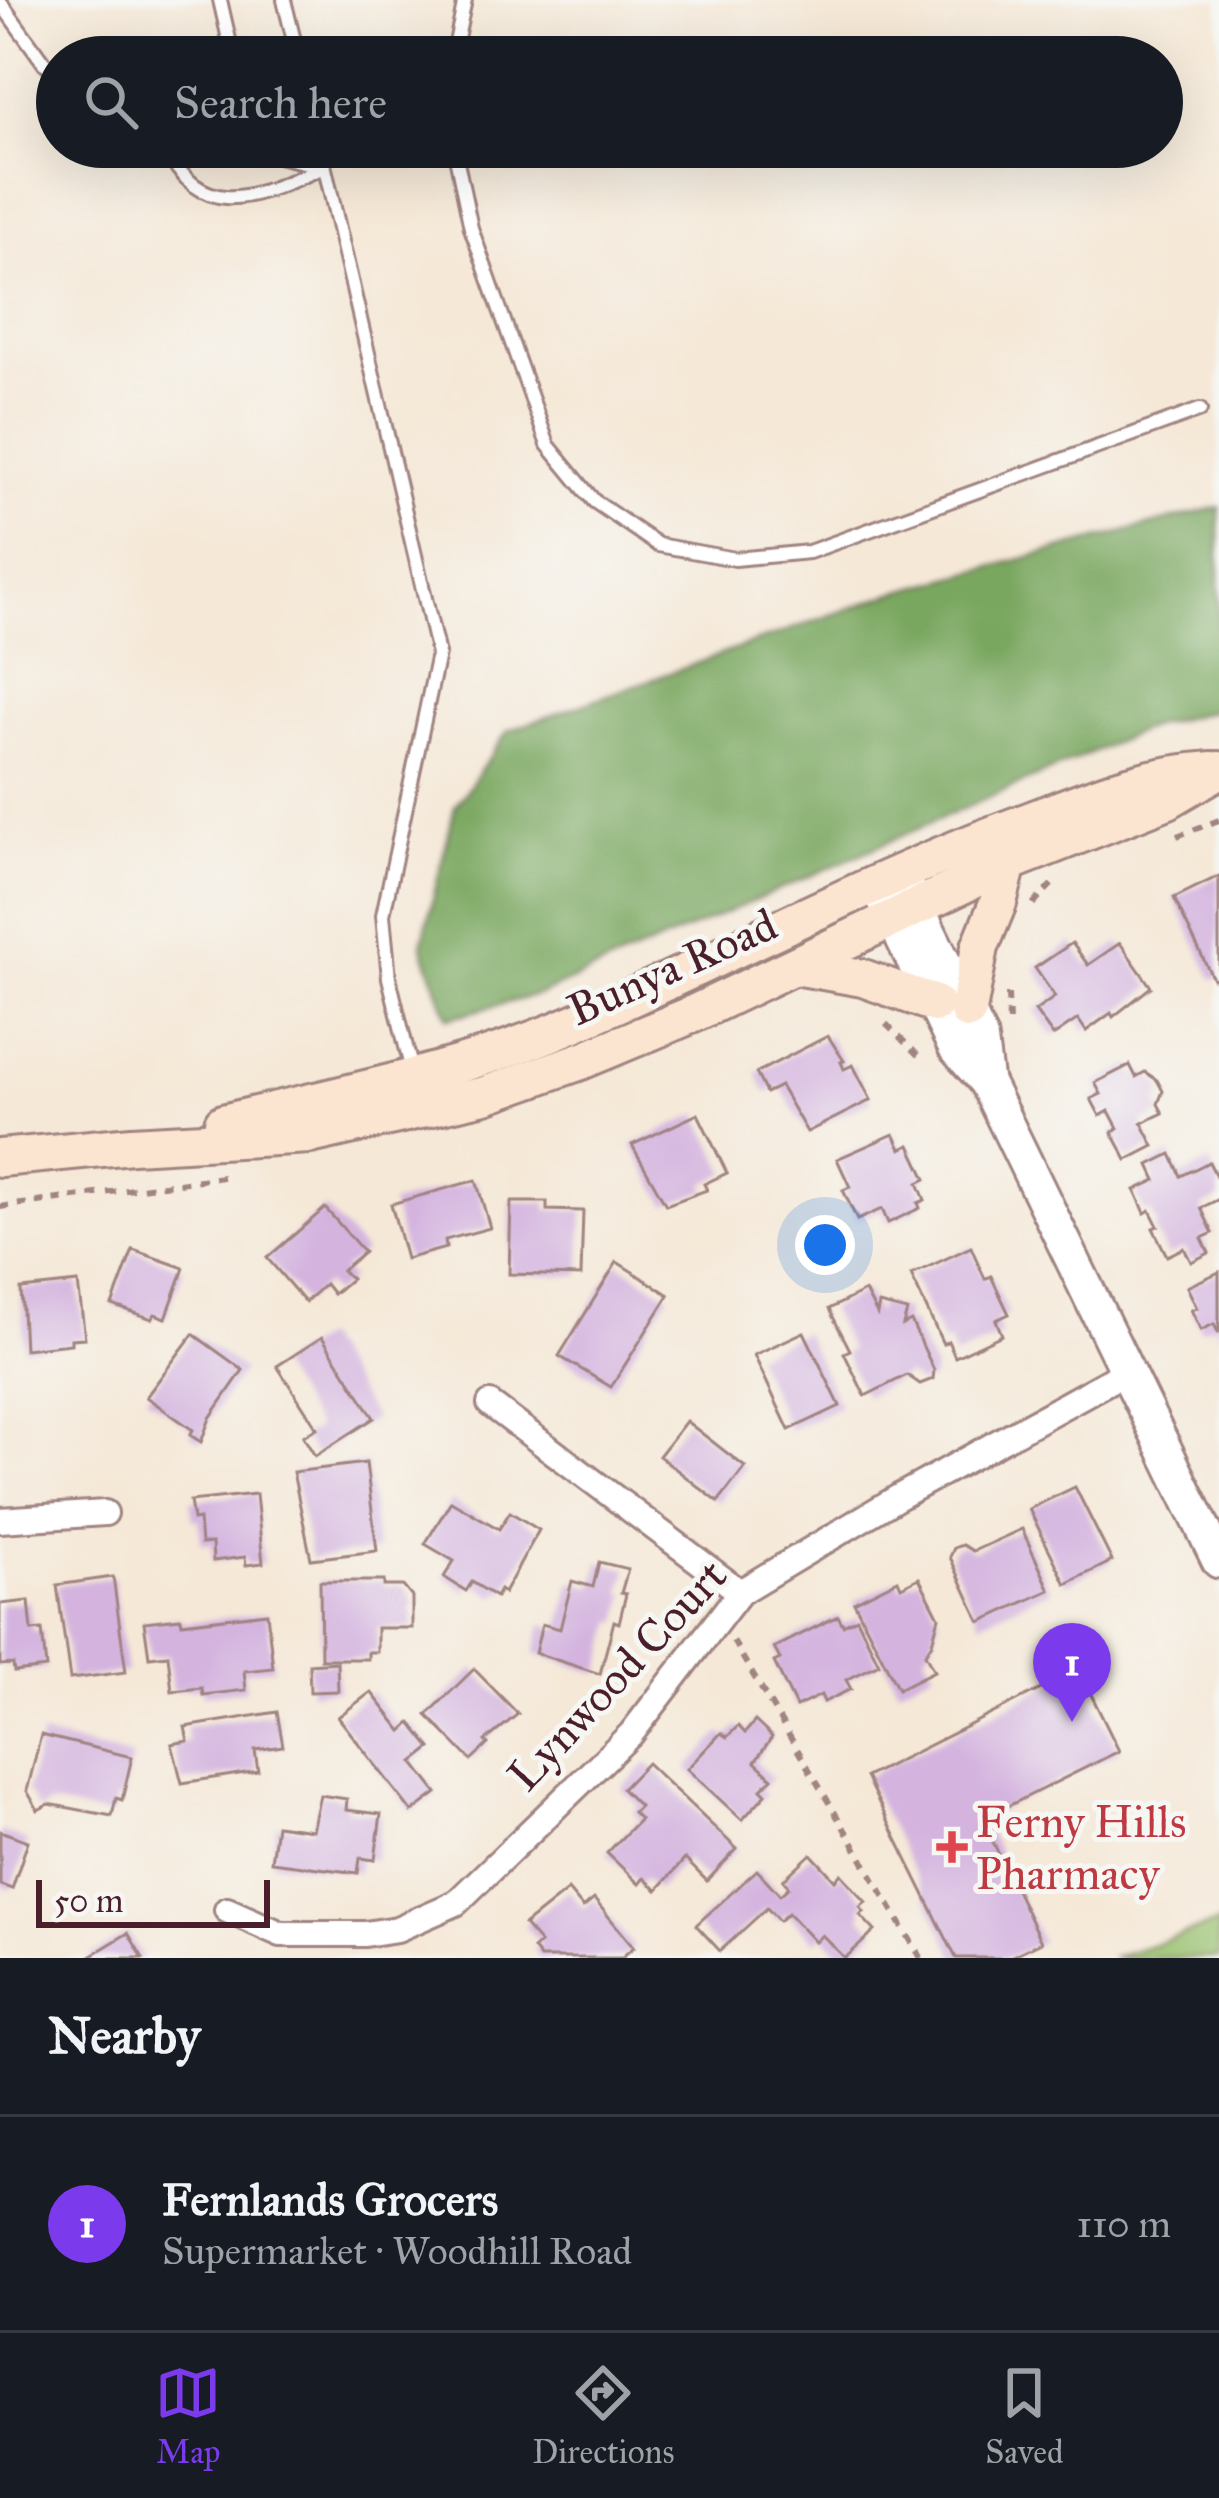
<!DOCTYPE html>
<html lang="en">
<head>
<meta charset="utf-8">
<style>
	body { margin:0; font-family:"IM FELL Great Primer",serif; background:#242831; color:#f1f3f6 }
	.scale { position:absolute; left:36px; bottom:30px; width:234px; box-sizing:border-box; padding-left:12px; border:6px solid #4a1f2b; border-top:0; font-size:33px; line-height:42px; white-space:nowrap; color:#4a1f2b; -webkit-text-stroke:9px #f6f6f2; paint-order:stroke }
	.you { position:absolute; left:825px; top:1245px; width:42px; height:42px; margin:-30px; border:9px solid #fff; border-radius:50%; background:#1a73e8; box-shadow:0 0 0 18px #1a73e833 }
	.badge { display:grid; place-items:center; width:78px; height:78px; border-radius:50%; background:#7c3aed; color:#fff; font-size:39px; font-weight:700 }
	.pin { position:absolute; translate:-50% -99px; filter:drop-shadow(0 3px 6px #0008) }
	.pin::after { content:''; position:absolute; top:63px; width:42px; height:36px; background:inherit; clip-path:polygon(0 0,100% 0,50% 100%) }
	.list { margin:0; padding:0; list-style:none }
	h2 { display:flex; justify-content:space-between; align-items:center; height:156px; margin:0; padding:0 48px; font-size:51px }
	h2 small { font-size:39px; font-weight:400; color:#9ea1a6 }
	.list li { display:grid; grid-template-columns:78px 1fr auto; gap:36px; align-items:center; box-sizing:border-box; height:216px; padding:0 48px; border-top:3px solid #363941 }
	.list b { display:block; font-size:45px; white-space:nowrap }
	.list p { margin:0; font-size:39px; white-space:nowrap; color:#9ea1a6 }
	.list em { font-size:39px; font-style:normal; color:#9ea1a6 }
	.icon { flex:none; width:66px; height:66px; fill:none; stroke:currentColor; stroke-width:2; stroke-linecap:round; stroke-linejoin:round }
	.map { position:relative; flex:none; width:1219px; height:1958px; overflow:hidden }
	.search { position:absolute; background:#171b24; box-shadow:0 12px 48px #0002; left:36px; right:36px; top:36px; height:132px; display:flex; align-items:center; gap:30px; box-sizing:border-box; padding:0 42px; border-radius:66px; color:#9ea1a6; font-size:45px }
	.sheet { height:372px; background:#171b24 }
	nav { display:flex; justify-content:space-around; align-items:center; box-sizing:border-box; height:168px; border-top:3px solid #363941; background:#171b24; font-size:33px; color:#9ea1a6 }
	nav a { display:grid; justify-items:center; gap:6px }
	nav .on { color:#7c3aed }
	.map>svg:first-child { display:block }
</style>
</head>
<body>
<div class="map">
<svg width="1219" height="1958" viewBox="0 0 1219 1958">
	<rect width="100%" height="100%" fill="#f6f6f2"/>
	<filter id="ink" filterUnits="userSpaceOnUse"><feTurbulence type="fractalNoise" baseFrequency=".00833" numOctaves="2"/><feDisplacementMap in="SourceGraphic" scale="24" xChannelSelector="R" yChannelSelector="G"/><feConvolveMatrix kernelMatrix="1 2 1 2 8 2 1 2 1" color-interpolation-filters="sRGB"/></filter>
	<filter id="wash" filterUnits="userSpaceOnUse"><feTurbulence type="fractalNoise" baseFrequency=".004" numOctaves="4" result="noise"/><feDisplacementMap in="SourceGraphic" scale="48" xChannelSelector="R" yChannelSelector="G"/><feGaussianBlur stdDeviation="2.7" result="paint"/><feColorMatrix in="noise" values="0 0 0 0 0 0 0 0 0 0 0 0 0 0 0 0 0 1.4 0 .05"/><feComposite in="paint" operator="in"/></filter>
	<g filter="url(#wash)">
		<rect width="100%" height="100%" fill="#f5e8d7"/>
		<path fill="#98c16e" stroke="#71704c" stroke-width="3" d="M1219,1923V1958H1111Z"/>
		<path fill="#7aa761" stroke="#626346" stroke-width="3" d="M1219,507V709L1152,726L541,994L448,1018L422,945L455,807L508,731L890,594Z"/>
		<g id="blocks">
			<g fill="#d4b4df">
				<path d="M1219,876V977L1213,979L1174,898Z"/>
				<path d="M1072,943L1088,965L1120,943L1151,987L1113,1017L1111,1013L1086,1031L1078,1019L1053,1036L1035,1011L1055,997L1035,968Z"/>
				<path d="M828,1036L844,1061L841,1062L844,1069L853,1065L871,1100L807,1132L780,1086L766,1093L756,1073Z"/>
				<path d="M1130,1065L1136,1077L1145,1072L1157,1080L1163,1091L1158,1104L1163,1113L1142,1123L1154,1146L1127,1160L1112,1132L1118,1128L1109,1111L1100,1116L1091,1099L1101,1094L1095,1083Z"/>
				<path d="M698,1114L727,1173L704,1184L707,1190L666,1205L632,1145Z"/>
				<path d="M894,1134L901,1149L910,1145L926,1179L918,1183L925,1200L918,1203L920,1208L888,1223L882,1209L857,1220L843,1190L850,1187L837,1159Z"/>
				<path d="M1171,1154L1181,1176L1209,1162L1219,1182V1199L1201,1208L1213,1233L1202,1238L1209,1253L1191,1262L1184,1248L1167,1256L1153,1228L1158,1226L1150,1210L1145,1213L1135,1190L1156,1180L1149,1165Z"/>
				<path d="M476,1180L490,1228L445,1240L446,1248L406,1259L391,1204Z"/>
				<path d="M511,1202H547V1210L583,1211L581,1276L509,1274Z"/>
				<path d="M325,1208L364,1252L342,1270L351,1279L333,1294L325,1284L305,1302L267,1258Z"/>
				<path d="M971,1247L985,1279L991,1276L1009,1314L996,1320L1002,1335L955,1357L948,1341L943,1344L911,1275Z"/>
				<path d="M133,1250L184,1268L166,1318L155,1314L152,1319L112,1305Z"/>
				<path d="M617,1262L669,1295L611,1387L559,1356Z"/>
				<path d="M1219,1272V1334L1214,1324L1201,1330L1191,1310L1197,1308L1187,1287Z"/>
				<path d="M78,1283L85,1338L71,1339V1344L24,1349L21,1289Z"/>
				<path d="M865,1291L877,1314L879,1304L907,1311L903,1325L911,1321L934,1370L933,1379L920,1384L907,1375L865,1396L844,1353L850,1350L829,1309Z"/>
				<path d="M804,1332L840,1406L789,1430L754,1355Z"/>
				<path d="M193,1334L243,1370L210,1418L201,1442L190,1435L193,1430L146,1397Z"/>
				<path d="M322,1337L374,1418L315,1456L303,1436L317,1428L277,1366Z"/>
				<path d="M686,1421L745,1467L718,1502L659,1456Z"/>
				<path d="M366,1463L377,1551L311,1559L293,1472Z"/>
				<path d="M1075,1487L1112,1561L1066,1584L1029,1509Z"/>
				<path d="M256,1494L263,1563L246,1565L245,1557L213,1561L212,1543L201,1544L199,1519L193,1520L190,1501Z"/>
				<path d="M451,1501L499,1529L510,1512L539,1530L504,1593L500,1590L496,1597L472,1582L466,1591L444,1577L454,1561L425,1544Z"/>
				<path d="M1022,1529L1050,1590L980,1622L950,1557L954,1548L962,1545L973,1551Z"/>
				<path d="M599,1562L628,1569L621,1593L626,1594L619,1623L614,1621L600,1674L535,1653L542,1624L560,1629L572,1581L593,1587Z"/>
				<path d="M113,1577L126,1672L70,1679L57,1585Z"/>
				<path d="M919,1578L939,1617L932,1643L925,1654L934,1671L898,1689L854,1602L898,1580L901,1587Z"/>
				<path d="M320,1581H384V1586H403L412,1597V1628H377V1652H368V1659H321Z"/>
				<path d="M29,1601L32,1631L42,1630L46,1668L14,1672L13,1664L0,1665V1604Z"/>
				<path d="M267,1613L273,1668L244,1671L246,1690L203,1695L202,1688L172,1691L168,1655L149,1657L144,1622L181,1618L182,1623Z"/>
				<path d="M838,1616L843,1625L857,1618L879,1664L846,1680L851,1689L824,1702L821,1695L796,1707L774,1662L780,1659L774,1648Z"/>
				<path d="M337,1662L338,1691L310,1692L309,1664Z"/>
				<path d="M474,1669L518,1714L485,1741L488,1744L471,1760L427,1715Z"/>
				<path d="M1079,1670L1119,1751L982,1819L1041,1942L1008,1958H956L866,1777Z"/>
				<path d="M371,1692L402,1731L411,1723L431,1748L413,1762L437,1793L412,1812L338,1717Z"/>
				<path d="M277,1712L283,1746L255,1750L258,1771L182,1783L172,1744L188,1741L185,1727Z"/>
				<path d="M755,1721L772,1737L755,1762L772,1778L761,1789L766,1794L742,1820L687,1769L721,1733L727,1737L738,1726L745,1733Z"/>
				<path d="M41,1735L132,1757L122,1800L116,1798L112,1816L49,1804L38,1810L27,1791Z"/>
				<path d="M647,1763L737,1849L707,1881L685,1859L657,1890L644,1878L639,1884L607,1853L640,1819L633,1812L639,1806L622,1789Z"/>
				<path d="M320,1795L347,1799L346,1810L381,1814L375,1860L360,1858L358,1873L271,1862L276,1825L312,1830Z"/>
				<path d="M0,1831L28,1841L12,1889L0,1885Z"/>
				<path d="M811,1854L835,1880L841,1874L866,1902L860,1907L864,1912L860,1915L875,1931L845,1958L822,1935L815,1942L788,1913L779,1921L767,1908L720,1951L696,1925L757,1870L780,1895L789,1887L783,1880Z"/>
				<path d="M568,1890L583,1908L594,1899L634,1947L621,1958H540L533,1949L540,1943L524,1925Z"/>
				<path d="M128,1933L143,1958H87Z"/>
			</g>
		</g>
	</g>
	<g filter="url(#ink)">
		<use href="#blocks" fill-opacity="0" stroke="#a08481" stroke-width="3"/>
		<g fill="none" stroke-linecap="round" stroke-linejoin="round">
			<g stroke="#a08481" stroke-width="18">
				<g id="service">
					<path d="M220,0L233,57"/>
					<path d="M284,0L298,57"/>
					<path d="M0,2L44,63L57,71"/>
					<path d="M453,57L465,0"/>
					<path d="M164,147C206,226 257,195 324,167"/>
					<path d="M267,147L274,155L323,167"/>
					<path d="M320,147L438,654L383,915L389,978L413,1075"/>
					<path d="M454,147L471,228L548,445L594,501L658,545L735,559L809,552L1200,410"/>
				</g>
			</g>
			<g stroke="#a08481" stroke-width="30">
				<g id="minor">
					<path d="M490,1404L740,1592"/>
					<path d="M0,1520L105,1513"/>
					<path d="M227,1910L281,1934H365L397,1929L456,1903L631,1734L740,1592L897,1498L1127,1371"/>
				</g>
			</g>
			<g stroke="#a08481" stroke-width="39">
				<g id="tertiary">
					<path d="M906,885L980,1037L986,1082"/>
					<path d="M882,895L955,1047L986,1082L1219,1561"/>
				</g>
			</g>
			<g stroke="#a08481" stroke-width="42">
				<g id="secondary">
					<path d="M795,966L863,978L935,1004"/>
					<path d="M968,1011L980,947L998,903L1008,863"/>
					<path d="M223,1123C340,1094 461,1072 572,1024C725,958 872,878 1029,821C1092,797 1144,774 1212,770"/>
					<path d="M0,1158L132,1145L310,1135L485,1095L581,1061L691,1015L1008,863L1168,800L1219,770"/>
				</g>
			</g>
			<g stroke="#a08481" stroke-width="6" stroke-dasharray="9 9" stroke-linecap="butt">
				<path d="M1177,836L1219,820"/>
				<path d="M1033,904L1053,883"/>
				<path d="M1008,994L1009,1023"/>
				<path d="M886,1024L922,1059"/>
				<path d="M0,1207L230,1176"/>
				<path d="M733,1641L921,1958"/>
			</g>
			<use href="#service" stroke="#fff" stroke-width="12"/>
			<use href="#minor" stroke="#fff" stroke-width="24"/>
			<use href="#tertiary" stroke="#fff" stroke-width="33"/>
			<use href="#secondary" stroke="#fce5d0" stroke-width="36"/>
		</g>
	</g>
	<path fill="#e0444e" stroke="#f6f6f2" stroke-width="4.5" d="M946 1829h12v12h12v12h-12v12h-12v-12h-12v-12h12z"/>
	<g text-anchor="middle" dominant-baseline="central" stroke-width="10" stroke-linejoin="round" paint-order="stroke">
		<g font-size="45" fill="#4a1f2b" stroke="#f6f6f2">
			<text transform="translate(672 967) rotate(-24)">Bunya Road</text>
			<text transform="translate(617 1675) rotate(-47)">Lynwood Court</text>
		</g>
		<g font-size="45" fill="#be3a42" stroke="#f6f6f2" text-anchor="start">
			<text x="976" y="1821">Ferny Hills<tspan x="976" dy="52">Pharmacy</tspan></text>
		</g>
	</g>
</svg>
<div class="scale">50 m</div>
<div class="you"></div>
<div class="pin badge" style="left:1072px;top:1722px">1</div>
<div class="search"><svg class="icon" aria-label="search" viewBox="0 0 24 24"><circle cx="10" cy="10" r="6"/><path d="M15 15l6 6"/></svg>Search here</div>
</div>
<section class="sheet">
<h2>Nearby<small></small></h2>
<ul class="list">
<li><span class="badge">1</span><div><b>Fernlands Grocers</b><p>Supermarket · Woodhill Road</p></div><em>110 m</em></li>
</ul>
</section>
<nav>
<a class="on"><svg class="icon" aria-label="map" viewBox="0 0 24 24"><path d="M3 6l6-2 6 2 6-2v14l-6 2-6-2-6 2zM9 4v14M15 6v14"/></svg>Map</a>
<a><svg class="icon" aria-label="directions" viewBox="0 0 24 24"><path d="M12 3l9 9-9 9-9-9zM9 14v-3h6M13 9l2 2-2 2"/></svg>Directions</a>
<a><svg class="icon" aria-label="saved" viewBox="0 0 24 24"><path d="M7 4h10v16l-5-4-5 4z"/></svg>Saved</a>
</nav>
</body>
</html>
